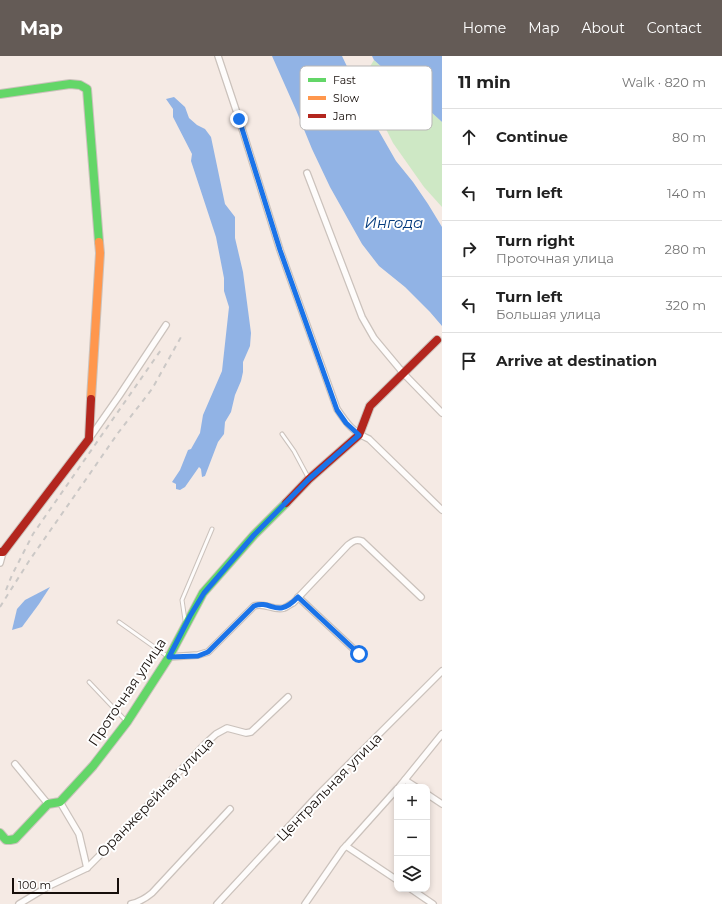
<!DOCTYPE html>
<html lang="en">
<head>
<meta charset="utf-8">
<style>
	body { margin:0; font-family:Montserrat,sans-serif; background:#f6f6f6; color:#222 }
	.controls { position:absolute; right:12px; bottom:12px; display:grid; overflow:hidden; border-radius:8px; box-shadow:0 2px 6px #0003 }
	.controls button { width:36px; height:36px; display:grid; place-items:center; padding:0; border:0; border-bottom:1px solid #e0e0e0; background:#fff; color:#222; font:20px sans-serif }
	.scale { position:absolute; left:12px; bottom:10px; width:107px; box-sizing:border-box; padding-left:4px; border:2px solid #160e0a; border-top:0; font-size:11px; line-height:14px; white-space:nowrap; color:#160e0a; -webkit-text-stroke:3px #fff; paint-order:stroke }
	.stop { position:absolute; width:12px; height:12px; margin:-9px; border:3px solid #1a73e8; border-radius:50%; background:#fff }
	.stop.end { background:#1a73e8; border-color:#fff; box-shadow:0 1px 4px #0008 }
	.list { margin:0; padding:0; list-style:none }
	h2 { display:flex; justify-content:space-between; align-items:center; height:52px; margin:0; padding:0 16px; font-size:17px }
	h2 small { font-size:13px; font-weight:400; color:#767676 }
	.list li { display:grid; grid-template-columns:26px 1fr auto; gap:12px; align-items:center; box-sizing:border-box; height:56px; padding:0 16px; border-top:1px solid #e0e0e0 }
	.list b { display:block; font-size:15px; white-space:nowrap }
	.list p { margin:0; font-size:13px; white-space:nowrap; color:#767676 }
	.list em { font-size:13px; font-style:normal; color:#767676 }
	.icon { flex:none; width:22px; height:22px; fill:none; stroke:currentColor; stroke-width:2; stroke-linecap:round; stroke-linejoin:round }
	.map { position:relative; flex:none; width:442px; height:848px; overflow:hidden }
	header { display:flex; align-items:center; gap:24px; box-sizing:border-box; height:56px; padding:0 20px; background:#645b56; color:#fff }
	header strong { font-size:19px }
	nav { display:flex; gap:22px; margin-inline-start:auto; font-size:14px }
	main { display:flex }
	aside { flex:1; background:#fff }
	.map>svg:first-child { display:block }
</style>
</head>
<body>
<header>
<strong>Map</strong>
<nav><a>Home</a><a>Map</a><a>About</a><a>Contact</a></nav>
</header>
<main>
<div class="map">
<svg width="442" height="848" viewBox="0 0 442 848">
	<rect width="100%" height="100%" fill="#f5eae4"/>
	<path fill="#cee8c5" d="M374,4L442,66V151L424,131L393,87L379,59L366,17Z"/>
	<g fill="#91b3e5">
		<path d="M272,0H342L372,63L396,105L413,126L428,148L442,171V270L430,256L405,231L379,210L362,188L330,131L312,93L296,54Z"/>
		<path d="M372,0H442V66L374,4Z"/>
		<path d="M174,41L185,51L189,62L197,69L205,73L211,81L225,148L235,161V182L243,216L251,277L250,290L243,306V316L241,325L235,339L231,356L225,366L224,378L218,386L205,420L202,421L201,413L199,411L185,431L180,434L176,433V428L172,426L180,414L188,394L191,393L200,377L203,359L222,315L229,251L224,235V222L216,181L191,105L192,98L173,61V53L166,43Z"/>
		<path d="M50,531L39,548L22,571L12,574L17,553L25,544Z"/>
	</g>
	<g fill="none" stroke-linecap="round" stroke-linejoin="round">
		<g stroke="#cbc2bc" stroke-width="5">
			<g id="lane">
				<path d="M282,378L294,395L309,423"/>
				<path d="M185,564L182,544L212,473"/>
				<path d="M119,566L167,600"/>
				<path d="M89,626L127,666"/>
			</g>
		</g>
		<g stroke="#cbc2bc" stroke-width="8">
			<g id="street">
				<path d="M218,0L239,63L280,194L337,353C347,368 353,376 369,383L442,454"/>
				<path d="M307,117L362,261L374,282L404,318L442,357"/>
				<path d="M89,383L119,340L166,269"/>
				<path d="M0,507L3,496"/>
				<path d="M298,541L359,598"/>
				<path d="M169,601L198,599L208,596L254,550C265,546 273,555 284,552C287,551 290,548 293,547L348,489C353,485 356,483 362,485L421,541"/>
				<path d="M15,708L48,748"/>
				<path d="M405,724L416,731"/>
				<path d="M399,731L442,678"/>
				<path d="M427,738L442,748"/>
				<path d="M60,746L79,778L87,812"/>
				<path d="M346,790L397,824"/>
				<path d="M411,833L433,848"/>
				<path d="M19,848L49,830L87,812L122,777L205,688L216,678L227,672L246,677L251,676L288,641"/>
				<path d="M131,848C139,846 145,843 152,837L230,753"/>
				<path d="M217,848L317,740L442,615"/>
				<path d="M305,848L343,793L346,790L397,733"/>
			</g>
		</g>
		<g stroke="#cbc2bc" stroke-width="10">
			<g id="fast">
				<path d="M0,38L70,28L80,29L87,33L99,186"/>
				<path d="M0,777L6,784H10L15,783L48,748L60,746L93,710L127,666L169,601L203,537L254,479L286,447"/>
			</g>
		</g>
		<g stroke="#cbc2bc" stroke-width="10">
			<path id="slow" d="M91,343L100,197L99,186"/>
		</g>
		<g stroke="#cbc2bc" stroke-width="10">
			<g id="jam">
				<path d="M286,447L309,423L359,379L370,350L437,284"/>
				<path d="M0,496H3L89,383L91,343"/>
			</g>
		</g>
		<use href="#lane" stroke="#fefcfb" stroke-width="3"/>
		<use href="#street" stroke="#fefcfb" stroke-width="5.5"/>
		<use href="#fast" stroke="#63d668" stroke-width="8"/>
		<use href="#slow" stroke="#ff974d" stroke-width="8"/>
		<use href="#jam" stroke="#b3261e" stroke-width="8"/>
		<g stroke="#cbc8c6" stroke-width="2" stroke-dasharray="5 5" stroke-linecap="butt">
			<path d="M6,534L12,519L33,478L163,291"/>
			<path d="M0,551L29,505L82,429L118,377L152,333L181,281"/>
		</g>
	</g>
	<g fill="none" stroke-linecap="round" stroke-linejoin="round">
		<path stroke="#1a73e8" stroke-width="5" d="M239,63L280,194L337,354L346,367L359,379L309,423L254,479L204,537L190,560L169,601L198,600L208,596L254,550C272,543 276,564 298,541L359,598"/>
	</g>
	<g text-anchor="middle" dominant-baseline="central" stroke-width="4" stroke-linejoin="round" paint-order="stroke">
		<g font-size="14" fill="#160e0a" stroke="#fff">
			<text transform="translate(127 636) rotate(-56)">Проточная улица</text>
			<text transform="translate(329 731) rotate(-46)">Центральная улица</text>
			<text transform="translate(155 741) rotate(-46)">Оранжерейная улица</text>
		</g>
		<g font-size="15" font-style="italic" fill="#063c7e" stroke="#fff">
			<text x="394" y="166">Ингода</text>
		</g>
	</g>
	<rect x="300" y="10" width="132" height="64" rx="6" fill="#fff" stroke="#b9b7b6" stroke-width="1"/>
	<rect x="308" y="22" width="18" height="4" fill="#63d668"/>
	<rect x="308" y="40" width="18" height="4" fill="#ff974d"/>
	<rect x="308" y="58" width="18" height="4" fill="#b3261e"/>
	<g font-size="11" fill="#160e0a">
		<text x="333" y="28">Fast</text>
		<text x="333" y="46">Slow</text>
		<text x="333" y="64">Jam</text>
	</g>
</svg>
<div class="controls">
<button>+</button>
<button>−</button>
<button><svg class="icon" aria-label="layers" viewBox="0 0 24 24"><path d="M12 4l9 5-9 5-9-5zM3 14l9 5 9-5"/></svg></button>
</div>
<div class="scale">100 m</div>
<div class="stop" style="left:359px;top:598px"></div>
<div class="stop end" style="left:239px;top:63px"></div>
</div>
<aside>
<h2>11 min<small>Walk · 820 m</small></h2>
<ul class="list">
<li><svg class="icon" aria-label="ahead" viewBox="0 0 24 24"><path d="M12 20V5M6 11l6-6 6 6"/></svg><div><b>Continue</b></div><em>80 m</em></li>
<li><svg class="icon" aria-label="left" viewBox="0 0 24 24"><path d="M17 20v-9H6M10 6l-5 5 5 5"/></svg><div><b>Turn left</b></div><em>140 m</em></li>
<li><svg class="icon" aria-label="right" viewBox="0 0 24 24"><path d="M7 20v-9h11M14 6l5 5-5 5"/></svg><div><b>Turn right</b><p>Проточная улица</p></div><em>280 m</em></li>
<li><svg class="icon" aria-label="left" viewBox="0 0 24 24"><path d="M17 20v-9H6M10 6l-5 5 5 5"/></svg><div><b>Turn left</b><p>Большая улица</p></div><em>320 m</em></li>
<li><svg class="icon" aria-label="arrive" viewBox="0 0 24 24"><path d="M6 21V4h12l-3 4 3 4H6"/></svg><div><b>Arrive at destination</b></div></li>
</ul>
</aside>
</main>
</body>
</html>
